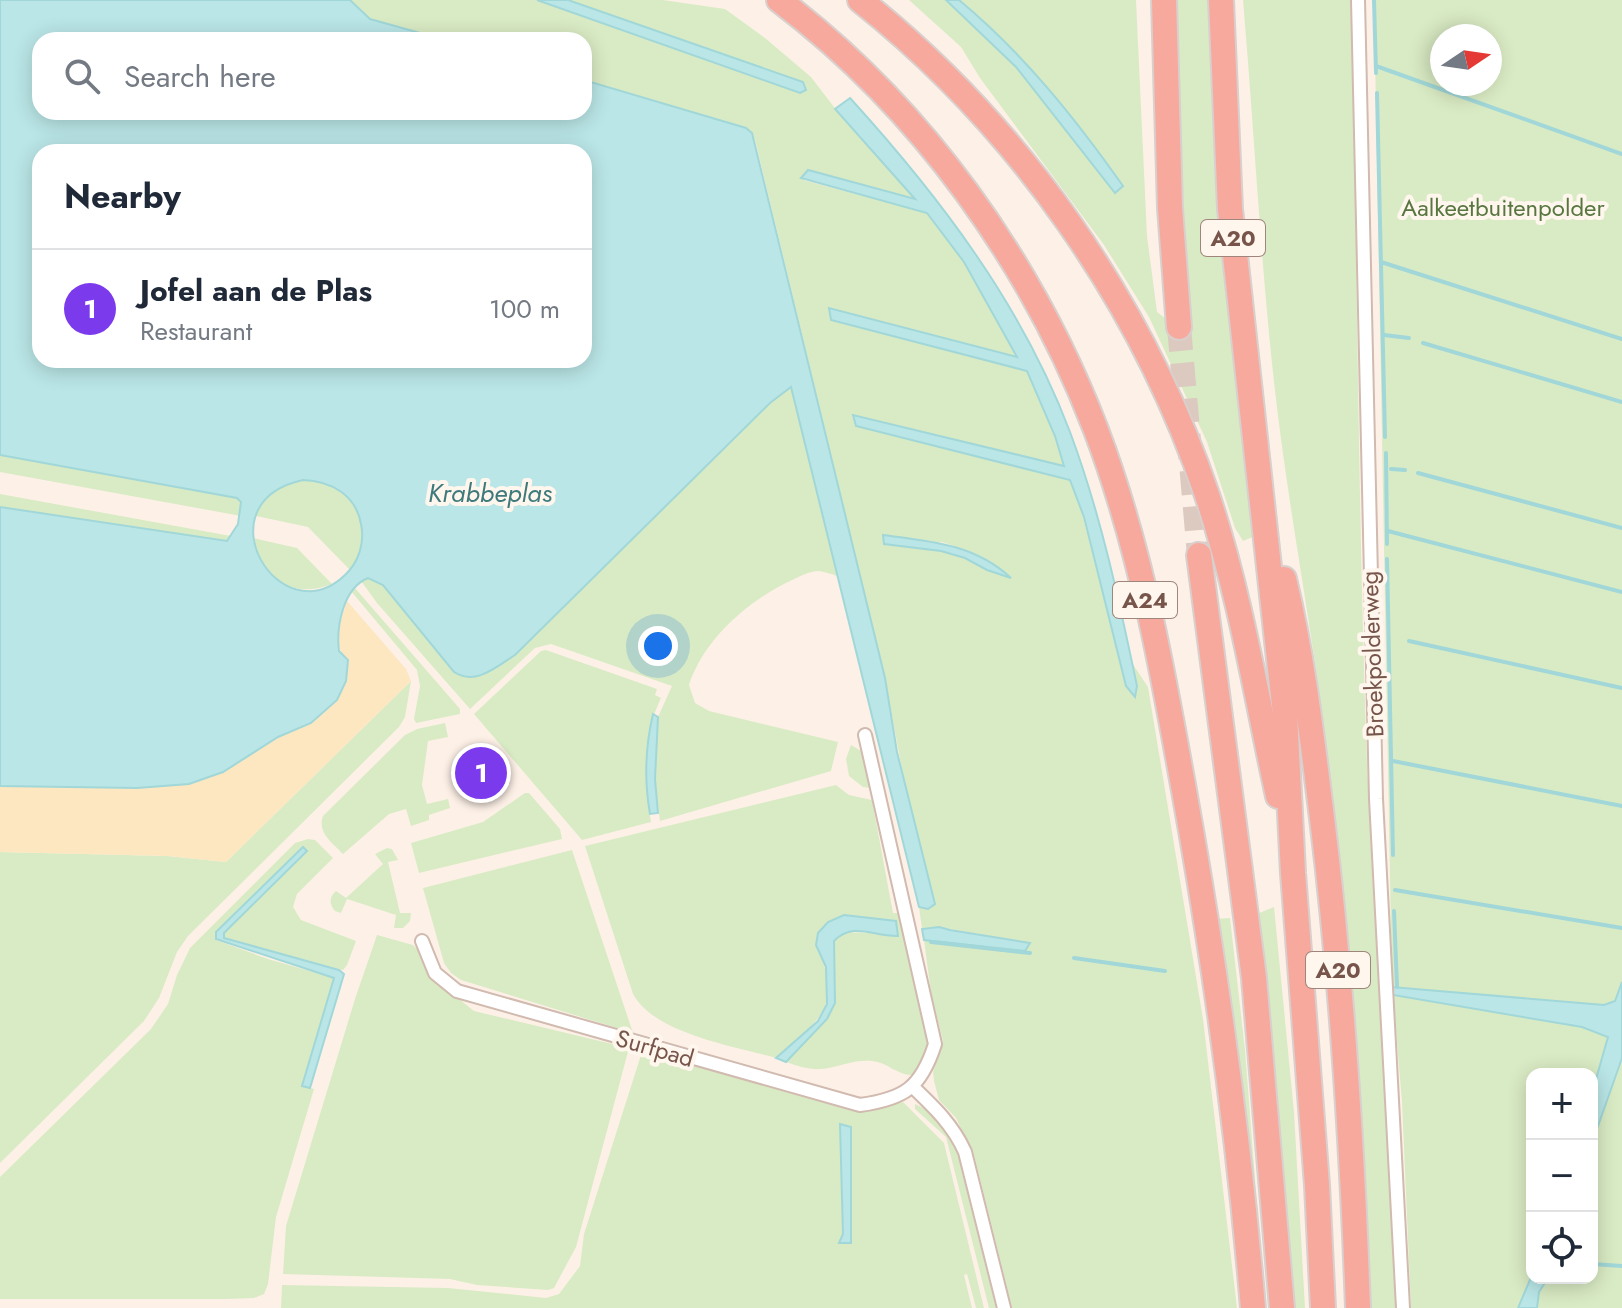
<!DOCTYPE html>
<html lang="en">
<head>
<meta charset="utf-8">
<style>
	body { margin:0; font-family:Jost,sans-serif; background:#f6f6f7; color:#1f2937 }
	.controls { position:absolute; right:24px; bottom:24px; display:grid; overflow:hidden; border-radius:16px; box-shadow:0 4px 20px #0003 }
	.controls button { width:72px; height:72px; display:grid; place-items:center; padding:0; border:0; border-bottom:2px solid #e0e1e3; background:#fff; color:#1f2937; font:40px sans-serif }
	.compass { position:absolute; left:1430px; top:24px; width:72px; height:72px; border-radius:50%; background:#fff; box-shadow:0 4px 20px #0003; rotate:77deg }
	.you { position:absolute; left:658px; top:646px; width:28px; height:28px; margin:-20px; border:6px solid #fff; border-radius:50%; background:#1a73e8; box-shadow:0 0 0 12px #1a73e833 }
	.badge { display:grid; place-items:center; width:52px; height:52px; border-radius:50%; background:#7c3aed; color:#fff; font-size:26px; font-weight:700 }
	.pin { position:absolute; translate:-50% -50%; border:4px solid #fff; box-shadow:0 2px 8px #0006 }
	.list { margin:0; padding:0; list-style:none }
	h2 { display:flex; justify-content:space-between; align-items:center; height:104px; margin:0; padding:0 32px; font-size:34px }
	h2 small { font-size:26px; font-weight:400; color:#747a83 }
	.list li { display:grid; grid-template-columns:52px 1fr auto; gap:24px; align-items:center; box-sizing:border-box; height:120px; padding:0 32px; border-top:2px solid #e0e1e3 }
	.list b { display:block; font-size:30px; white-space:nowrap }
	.list p { margin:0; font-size:26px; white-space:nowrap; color:#747a83 }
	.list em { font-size:26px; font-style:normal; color:#747a83 }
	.icon { flex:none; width:44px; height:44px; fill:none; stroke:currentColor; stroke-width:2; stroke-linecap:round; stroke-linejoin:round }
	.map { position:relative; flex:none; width:1622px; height:1308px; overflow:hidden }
	.search { position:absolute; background:#fff; box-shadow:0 4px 20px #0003; left:32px; top:32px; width:560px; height:88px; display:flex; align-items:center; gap:20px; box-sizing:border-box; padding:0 28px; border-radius:24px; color:#747a83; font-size:30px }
	.panel { position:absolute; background:#fff; box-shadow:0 4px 20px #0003; left:32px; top:144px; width:560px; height:224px; border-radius:24px }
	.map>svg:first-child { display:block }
</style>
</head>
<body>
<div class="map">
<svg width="1622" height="1308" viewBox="0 0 1622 1308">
	<rect width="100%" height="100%" fill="#fdf1e7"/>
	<g fill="#d9ebc4" fill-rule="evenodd">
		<path d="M350,0H537L804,92L805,84L803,82L568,0H663L725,9L765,38L811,77L841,116L917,200L808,170L803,180L927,213L964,262L1018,357L830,308L831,319L1027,371L1055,436L1064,467L853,416L856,426L1066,478L1070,480L1077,493L1126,686H1137L1132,663L1148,687L1203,1019L1237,1308H1012L974,1155L956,1118L939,1100L934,1081L933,1072L943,1041L931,993L924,940L1025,951L1030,943L939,927L922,929L919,907L928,909L885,678L755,140L746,128L584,80V40H445L370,19ZM942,542C966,550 990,556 1007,576L987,570L965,558L941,551L885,545Z"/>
		<path d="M909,0H946L1016,67L1115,193L1123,186C1075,118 1023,53 959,0H1136L1147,236L1157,312L1190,337L1174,0H1210L1257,535L1243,541L1235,528L1207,442L1149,317L1104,245L980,78L961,47Z"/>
		<path d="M1243,0H1352C1357,254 1358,509 1367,763C1374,945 1391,1126 1396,1308H1370C1364,1116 1350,926 1325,735C1310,617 1287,500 1274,382C1260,255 1254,127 1243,0Z"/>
		<path d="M1374,0H1622V1308H1411L1402,1102L1393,995L1405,997V988L1392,987ZM1442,36H1490V84H1442ZM1532,1074H1592V1278H1532Z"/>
		<path d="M791,387L837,576C832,574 825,572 819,571C809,571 799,577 790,581C748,601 704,639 689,685L695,703L709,711L838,742L831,771L660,821L655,779L658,717L672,686L551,644L535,648L470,709L377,603L361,581L368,578L383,585L407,615L482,676L515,655L770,403Z"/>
		<path d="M0,455L238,498L241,501V516L0,472Z"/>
		<path d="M303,480C352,482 380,528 350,570L308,527L256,516C265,494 282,485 303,480Z"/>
		<path d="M0,494L231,536L227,541L214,539L0,507Z"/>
		<path d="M253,538L297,548L332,584C292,600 261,578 253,538Z"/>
		<path d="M354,587L460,709V714L416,723L414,719L420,686L417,670L351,591Z"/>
		<path d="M546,650L657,689L655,695L661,698C642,737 644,780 651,822L582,840L474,714L541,651Z"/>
		<path d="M411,681L405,717L399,727L188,936L177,952L159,998L144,1021L0,1163V852L167,856L226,862Z"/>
		<path d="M445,723L448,737L428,741L422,785L427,804L448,799L450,808L429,815V820L411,826L406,809L389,814L343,854C332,842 317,833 323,816L405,735L417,729Z"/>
		<path d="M851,745L861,751L870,788L863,787L849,776L846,759Z"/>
		<path d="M836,785L849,795L872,800L893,913H901L929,1032L926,1057L913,1075C898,1076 887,1062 872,1061C854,1059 839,1067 822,1069C809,1070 798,1066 786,1062L827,1019L834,941L843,932L870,933L896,921L844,915L816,944C844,1007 821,1018 776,1058C734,1046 655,1034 633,994L585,846Z"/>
		<path d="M525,793H529L560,829L562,839L419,873L411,843L483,822Z"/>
		<path d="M308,839L315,840L333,858L297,894L293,907L301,920L356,941L347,965L343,970L224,938L226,929L216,932V940L268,959L334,978L303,1086L314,1089L276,1217L268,1284L264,1294L254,1298L227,1299H0V1177L151,1029L168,1004L177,975L190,948L295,843Z"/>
		<path d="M387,848L392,849L398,860L388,862L400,913H411L410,921L403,928H394L396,915L347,899L341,913L335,911C329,904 329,897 336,891L346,898L383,864L375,854Z"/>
		<path d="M572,850L633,1033L461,980L451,973L444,963L423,888Z"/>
		<path d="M1274,907L1294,1112L1305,1308H1292L1257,914Z"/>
		<path d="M1230,918L1245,1050L1265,1308H1262L1215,919Z"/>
		<path d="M377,935L413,945L418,950L434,979L474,1011L629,1048L576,1247L554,1288L548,1290L477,1285L450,1279L283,1274L286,1226L355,999Z"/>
		<path d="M646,1052L853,1111H865L903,1102L944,1143L984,1308H976L967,1274L964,1275L972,1308H281L282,1285L448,1288L546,1298L559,1294L580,1266L584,1234L641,1055Z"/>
		<path d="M915,1104C935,1112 949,1132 957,1151L996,1308H989L946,1137L915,1109Z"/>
	</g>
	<path fill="#fce7c1" d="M347,601L406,669L411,681L226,862L168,856L0,852V786L137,788L254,750L278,737L311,723L345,681L348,660C330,645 341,620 347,601Z"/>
	<g fill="#bae6e7" stroke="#a1d7d8" stroke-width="2" fill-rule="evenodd">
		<path d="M0,0H350L370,19L445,40H40V112H584V80L746,128L752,133L885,678L897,752L935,904L928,909L919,907L791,387L770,403L515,655C496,667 476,686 454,672L383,585L368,578C343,588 336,627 339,651L348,660L346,681L337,700L311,723L278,737L223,772L189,784L137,788L0,786V507L227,541L238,524L241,502L237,498L0,455ZM40,152H584V360H40ZM303,480C331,481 356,495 361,524C365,542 359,562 345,575C280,637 199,503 303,480Z"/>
		<path d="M537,0H568L803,82L806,90L800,93Z"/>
		<path d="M946,0H959C1023,53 1075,118 1123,186L1115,193L1016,67Z"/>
		<path d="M850,98C940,197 1022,305 1070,432C1101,515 1119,600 1137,686L1135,697L1126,686L1084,517L1070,480L856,426L853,415L1064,466L1055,436L1027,371L831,320L829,308L1017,357L964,262L927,213L801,178L808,170L915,199L835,109Z"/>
		<path d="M883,535C930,541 975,544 1011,578L987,570L965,558L941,551L884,544Z"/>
		<path d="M653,714L658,717L655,779L658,813L650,814C644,780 645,748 653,714Z"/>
		<path d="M303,847L307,851L224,933V938L339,970L344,974L310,1088L302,1086L334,978L216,939V932Z"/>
		<path d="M844,915L896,921L898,936C874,937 853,921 834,941L835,1003L827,1019L786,1062L776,1058L818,1021L827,1004L826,967L816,945L818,933L828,922Z"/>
		<path d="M939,927L950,930L1030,943L1025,951L924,940L922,929Z"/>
		<path d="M1622,982V1058L1592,1143V1093L1608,1037L1582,1027L1393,995L1392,987L1604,1005L1615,1001Z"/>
		<path d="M840,1124L851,1127V1243H839L843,1234Z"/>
		<path d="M1532,1275V1278H1548L1539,1292L1537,1308H1518Z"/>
	</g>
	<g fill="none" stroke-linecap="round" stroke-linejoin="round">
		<g stroke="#a1d7d8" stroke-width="4">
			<path d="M1374,0L1376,73"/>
			<path d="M1376,66L1622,154"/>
			<path d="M1377,93L1385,437"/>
			<path d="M1381,262L1622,339"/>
			<path d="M1384,335L1409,338"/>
			<path d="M1423,343L1622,402"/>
			<path d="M1386,453L1387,544"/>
			<path d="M1391,469L1405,470"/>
			<path d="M1418,473L1622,528"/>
			<path d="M1388,531L1622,592"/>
			<path d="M1387,559L1393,855"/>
			<path d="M1409,641L1622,688"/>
			<path d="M1393,761L1622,806"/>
			<path d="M1395,890L1622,928"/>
			<path d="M1394,911L1397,987"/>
			<path d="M931,942L1030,953"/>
			<path d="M1074,958L1165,971"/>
			<path d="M1592,1264L1622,1266"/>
		</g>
		<path stroke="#dccac0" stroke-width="24" stroke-dasharray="24 12" stroke-linecap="butt" d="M1179,327L1199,555"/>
		<g stroke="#d1baaf" stroke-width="16">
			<g id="street">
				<path d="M1358,0L1376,799L1403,1308"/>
				<path d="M422,941L435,973L457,991L860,1105C904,1099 921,1088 935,1044L865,735"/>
				<path d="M913,1087C934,1107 953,1125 965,1152L1004,1308"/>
			</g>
		</g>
		<g stroke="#d9cfcd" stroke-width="28">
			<g id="highway">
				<path d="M779,0C922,108 1032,263 1096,430C1145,559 1168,700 1192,836C1219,993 1240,1150 1253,1308"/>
				<path d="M860,0C1019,126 1142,303 1207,495C1240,593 1256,695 1278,796"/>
				<path d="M1164,0L1170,208L1179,327"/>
				<path d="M1221,0L1230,209L1285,714L1293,873L1317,1185L1323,1308"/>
				<path d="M1199,555L1254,978L1282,1308"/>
				<path d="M1284,579C1303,658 1312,738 1322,818C1342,981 1352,1144 1358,1308"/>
			</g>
		</g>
		<use href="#street" stroke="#fff" stroke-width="12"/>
		<use href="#highway" stroke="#f7a99d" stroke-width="24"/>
	</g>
	<g text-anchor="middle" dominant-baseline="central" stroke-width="8" stroke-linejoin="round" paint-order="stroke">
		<g fill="#fff6ed" stroke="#a0857c" stroke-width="2">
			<rect x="1201" y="220" width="64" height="36" rx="6"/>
			<rect x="1113" y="582" width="64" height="36" rx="6"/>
			<rect x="1306" y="952" width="64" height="36" rx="6"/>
		</g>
		<g font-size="22" font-weight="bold" fill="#77554b">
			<text x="1233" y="238">A20</text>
			<text x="1145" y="600">A24</text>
			<text x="1338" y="970">A20</text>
		</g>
		<g font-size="24" fill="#577640" stroke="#fff6ed">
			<text x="1503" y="207">Aalkeetbuitenpolder</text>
		</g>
		<g font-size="24" fill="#77554b" stroke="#fff6ed">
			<text transform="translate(1372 654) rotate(-92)">Broekpolderweg</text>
			<text transform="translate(655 1048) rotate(16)">Surfpad</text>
		</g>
		<g font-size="26" font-style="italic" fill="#3e797c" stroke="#fff6ed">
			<text x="490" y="493">Krabbeplas</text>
		</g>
	</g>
</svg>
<div class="controls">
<button>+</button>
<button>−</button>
<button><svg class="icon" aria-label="locate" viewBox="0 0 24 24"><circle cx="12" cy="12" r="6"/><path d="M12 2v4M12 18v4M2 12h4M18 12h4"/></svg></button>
</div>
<svg class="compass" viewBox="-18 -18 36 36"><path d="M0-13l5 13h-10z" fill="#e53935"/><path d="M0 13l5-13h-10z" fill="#747a83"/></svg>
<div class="you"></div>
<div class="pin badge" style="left:481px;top:773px">1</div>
<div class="search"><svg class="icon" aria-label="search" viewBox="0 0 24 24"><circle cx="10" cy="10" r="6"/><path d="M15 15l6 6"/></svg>Search here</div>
<section class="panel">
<h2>Nearby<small></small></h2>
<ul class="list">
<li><span class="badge">1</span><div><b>Jofel aan de Plas</b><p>Restaurant</p></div><em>100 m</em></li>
</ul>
</section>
</div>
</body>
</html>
